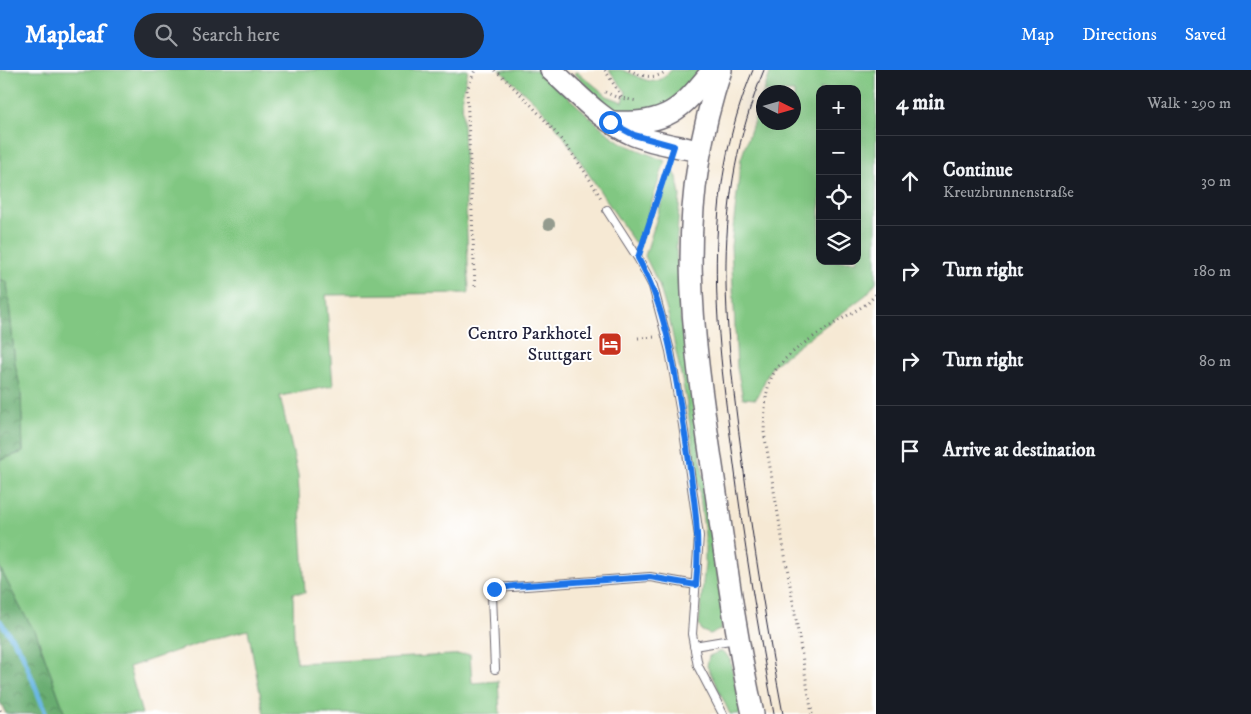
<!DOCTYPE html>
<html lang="en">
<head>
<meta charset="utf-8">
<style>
	body { margin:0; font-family:"IM FELL DW Pica",serif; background:#242831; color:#f1f3f6 }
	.controls { position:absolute; right:15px; top:15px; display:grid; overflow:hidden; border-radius:10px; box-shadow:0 5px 20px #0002 }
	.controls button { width:45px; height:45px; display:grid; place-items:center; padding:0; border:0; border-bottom:1px solid #363941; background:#171b24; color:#f1f3f6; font:25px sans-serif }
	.compass { position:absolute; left:756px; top:15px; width:45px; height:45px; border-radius:50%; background:#171b24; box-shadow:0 5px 20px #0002; rotate:95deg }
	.stop { position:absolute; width:15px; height:15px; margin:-11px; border:4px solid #1a73e8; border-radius:50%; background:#fff }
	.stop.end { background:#1a73e8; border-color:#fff; box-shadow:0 1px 5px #0008 }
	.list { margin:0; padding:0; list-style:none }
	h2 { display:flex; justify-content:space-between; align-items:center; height:65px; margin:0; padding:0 20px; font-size:21px }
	h2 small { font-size:16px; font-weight:400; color:#9ea1a6 }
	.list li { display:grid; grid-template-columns:32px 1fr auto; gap:15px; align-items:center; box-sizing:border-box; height:90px; padding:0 20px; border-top:1px solid #363941 }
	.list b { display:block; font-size:19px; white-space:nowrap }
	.list p { margin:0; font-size:16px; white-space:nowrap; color:#9ea1a6 }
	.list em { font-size:16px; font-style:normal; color:#9ea1a6 }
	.icon { flex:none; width:28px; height:28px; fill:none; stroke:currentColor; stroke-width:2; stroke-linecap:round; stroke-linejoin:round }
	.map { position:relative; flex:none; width:876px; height:644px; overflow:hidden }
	header { display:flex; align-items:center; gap:30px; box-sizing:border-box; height:70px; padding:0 25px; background:#1a73e8; color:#fff }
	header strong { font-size:24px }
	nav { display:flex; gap:28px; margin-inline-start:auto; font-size:18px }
	.search { width:350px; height:45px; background:#242831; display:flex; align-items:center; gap:12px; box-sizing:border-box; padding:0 18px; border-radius:28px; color:#9ea1a6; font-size:19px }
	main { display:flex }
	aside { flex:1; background:#171b24 }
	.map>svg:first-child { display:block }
</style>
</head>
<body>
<header>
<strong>Mapleaf</strong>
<div class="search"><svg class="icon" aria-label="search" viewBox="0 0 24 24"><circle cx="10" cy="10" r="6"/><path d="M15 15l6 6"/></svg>Search here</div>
<nav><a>Map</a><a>Directions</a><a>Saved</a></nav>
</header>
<main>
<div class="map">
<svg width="876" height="644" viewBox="0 0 876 644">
	<defs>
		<pattern id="forest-crowns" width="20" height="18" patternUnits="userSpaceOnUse" patternTransform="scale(1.25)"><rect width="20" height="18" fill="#68ac70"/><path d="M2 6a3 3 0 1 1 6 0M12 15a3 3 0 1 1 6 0" fill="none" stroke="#558c5d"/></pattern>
	</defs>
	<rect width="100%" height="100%" fill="#fff"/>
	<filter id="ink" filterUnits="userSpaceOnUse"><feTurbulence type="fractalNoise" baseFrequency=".02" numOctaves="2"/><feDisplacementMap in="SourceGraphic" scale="10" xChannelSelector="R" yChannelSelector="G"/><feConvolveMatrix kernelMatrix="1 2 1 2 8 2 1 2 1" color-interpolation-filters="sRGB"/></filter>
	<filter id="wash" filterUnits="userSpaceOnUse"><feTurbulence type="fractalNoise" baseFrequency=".0096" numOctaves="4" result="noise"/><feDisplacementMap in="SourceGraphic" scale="20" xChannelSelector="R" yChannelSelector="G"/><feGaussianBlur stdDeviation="1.12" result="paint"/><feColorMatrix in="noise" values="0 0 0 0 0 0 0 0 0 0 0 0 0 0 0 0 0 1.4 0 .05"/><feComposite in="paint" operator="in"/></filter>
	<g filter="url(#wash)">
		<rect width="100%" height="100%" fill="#f6e9d4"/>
		<g fill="#81c782" stroke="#52745e" fill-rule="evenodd">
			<path d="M0,0H468L462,26L469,223L326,225L333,316L280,326L298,405L305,523H293L294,572L297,593L470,584L472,613L498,611L500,644H264L248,560L208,570L129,597L142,644H65L36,563L21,539L0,498V390L23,382L21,321L15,294L7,212L0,209Z"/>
			<path d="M500,0H538L610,65L622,73L665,91L639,172H634L562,64L540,37Z"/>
			<path d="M609,0C612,0 617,0 621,0C640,4 653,23 671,0H699L691,13L660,40L626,43L604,34L574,3L578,2L607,26L623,32L626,22Z"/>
			<path d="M771,0H876V212L867,224L772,296L756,329L743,328L737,298L731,176L741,89ZM820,19H857V191H820ZM764,22H794V52H764Z"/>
			<path d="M672,99L677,107L680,126L676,178L681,251L724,550L720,560L710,564L702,561L699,554L705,493V465L694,384L686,329L669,248L659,215L645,186Z"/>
			<path d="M721,581L726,584L730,590L742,644H730L707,596L709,586Z"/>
		</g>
		<g fill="url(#forest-crowns)" stroke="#456756">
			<path d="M0,209L7,212L15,294L21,321L23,382L0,390Z"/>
			<path d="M0,498L21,539L36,563L65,644H6L0,632Z"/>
		</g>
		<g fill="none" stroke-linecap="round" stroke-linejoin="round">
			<path stroke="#6ab7e3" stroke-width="5" d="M0,551L22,583L46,644"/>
		</g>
	</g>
	<g filter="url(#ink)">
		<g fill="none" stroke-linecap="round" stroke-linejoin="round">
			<g stroke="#6c6871" stroke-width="10">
				<g id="service">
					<path d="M607,140L638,188L653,216L670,281L683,355L699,466L692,564L698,596L723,644"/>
					<path d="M694,576L736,569"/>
					<path d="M495,599L492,525L497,518L650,507L696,515"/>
				</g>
			</g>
			<g stroke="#6c6871" stroke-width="24">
				<g id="secondary">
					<path d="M551,0C577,23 601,51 634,65C654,73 677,76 698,81"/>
					<path d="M721,0C672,146 693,268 715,416C726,492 736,569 753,644"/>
					<path d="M613,52C668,54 680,41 713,0"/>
				</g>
			</g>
			<g stroke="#6c6871" stroke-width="3" stroke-dasharray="1 4" stroke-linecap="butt">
				<path d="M495,0C537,38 574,80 602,130"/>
				<path d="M605,0L623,29"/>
				<path d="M629,0C642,6 655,11 667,0"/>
				<path d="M605,22L616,27L637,31"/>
				<path d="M643,176L669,93"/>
				<path d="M475,216L467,20L475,0"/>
				<path d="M638,268L656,267"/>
				<path d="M0,640L2,644"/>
				<path d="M812,644L764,362C765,343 764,318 775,301C790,277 843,249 868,233L876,224"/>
			</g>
			<use href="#service" stroke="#fff" stroke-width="8"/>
			<use href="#secondary" stroke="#fff" stroke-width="21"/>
			<g stroke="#22223b" stroke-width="1">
				<path d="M753,0C700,125 715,256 733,387C744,473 758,559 774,644"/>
				<path d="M764,0C710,131 724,250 742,387C753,473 767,559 783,644"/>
			</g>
		</g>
		<circle fill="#949b8e" cx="549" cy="154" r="6"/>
	</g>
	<g fill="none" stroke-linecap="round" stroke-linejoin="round" filter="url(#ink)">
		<path stroke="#1a73e8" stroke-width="6" d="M494,519L514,516L650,507L696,515C701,466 693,420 686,371C676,310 669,243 638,188L674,76L634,65L610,52"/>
	</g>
	<defs>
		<g id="hotel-square" transform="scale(1.25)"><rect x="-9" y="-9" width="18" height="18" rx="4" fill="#c8321e" stroke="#fff"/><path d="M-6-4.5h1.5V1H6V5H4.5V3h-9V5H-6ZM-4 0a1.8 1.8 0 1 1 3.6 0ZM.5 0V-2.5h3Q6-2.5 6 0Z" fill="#fff"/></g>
	</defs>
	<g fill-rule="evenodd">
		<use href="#hotel-square" x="610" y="274"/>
	</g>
	<g text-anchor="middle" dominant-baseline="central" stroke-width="4" stroke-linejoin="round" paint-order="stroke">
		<g font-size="18" fill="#22223b" stroke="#fff" text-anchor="end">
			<text x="592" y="264">Centro Parkhotel<tspan x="592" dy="21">Stuttgart</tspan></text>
		</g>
	</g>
</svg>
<div class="controls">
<button>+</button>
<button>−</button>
<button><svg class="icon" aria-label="locate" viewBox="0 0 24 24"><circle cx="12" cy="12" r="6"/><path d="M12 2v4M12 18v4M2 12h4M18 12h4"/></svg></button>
<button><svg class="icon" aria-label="layers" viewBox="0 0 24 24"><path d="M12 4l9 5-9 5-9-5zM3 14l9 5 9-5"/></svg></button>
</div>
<svg class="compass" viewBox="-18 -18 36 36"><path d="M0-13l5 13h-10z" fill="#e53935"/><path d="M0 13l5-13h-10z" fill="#9ea1a6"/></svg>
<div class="stop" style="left:610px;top:52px"></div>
<div class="stop end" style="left:494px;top:519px"></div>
</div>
<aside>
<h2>4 min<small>Walk · 290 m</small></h2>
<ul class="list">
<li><svg class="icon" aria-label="ahead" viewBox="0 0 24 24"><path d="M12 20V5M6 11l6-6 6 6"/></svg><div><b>Continue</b><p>Kreuzbrunnenstraße</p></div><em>30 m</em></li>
<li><svg class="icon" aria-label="right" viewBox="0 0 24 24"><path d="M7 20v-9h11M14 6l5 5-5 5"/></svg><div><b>Turn right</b></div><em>180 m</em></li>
<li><svg class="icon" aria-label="right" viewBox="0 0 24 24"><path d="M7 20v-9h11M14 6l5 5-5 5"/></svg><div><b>Turn right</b></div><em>80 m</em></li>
<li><svg class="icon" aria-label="arrive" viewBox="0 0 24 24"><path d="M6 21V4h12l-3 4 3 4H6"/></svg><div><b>Arrive at destination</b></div></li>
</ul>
</aside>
</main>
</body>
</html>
